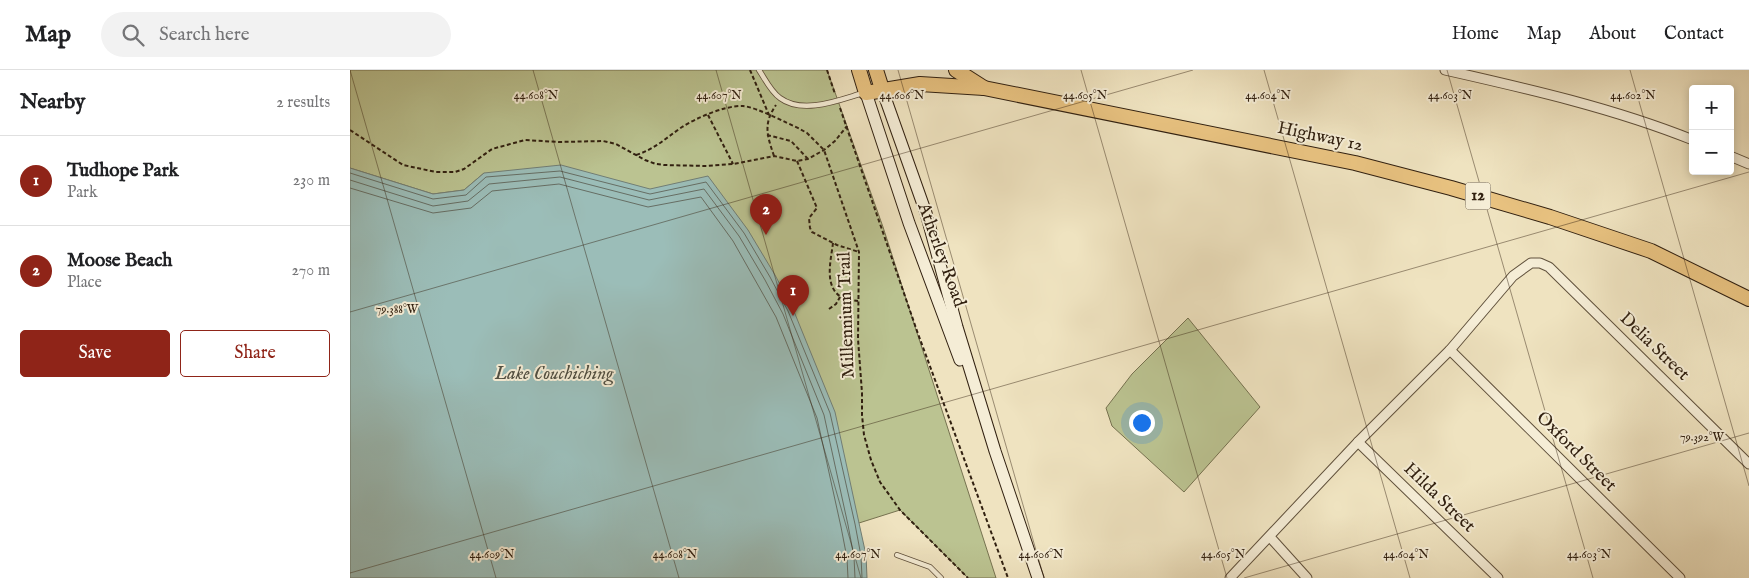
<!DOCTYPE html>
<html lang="en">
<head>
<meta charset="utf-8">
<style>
	body { margin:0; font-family:"IM FELL English",serif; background:#f2f2f2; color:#202124 }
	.controls { position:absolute; right:15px; top:15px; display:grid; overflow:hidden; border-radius:5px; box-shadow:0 2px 8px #0003 }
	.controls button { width:45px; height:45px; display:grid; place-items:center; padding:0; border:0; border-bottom:1px solid #e0e0e0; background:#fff; color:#202124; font:25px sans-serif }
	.you { position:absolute; left:791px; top:352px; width:18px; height:18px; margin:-12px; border:4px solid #fff; border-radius:50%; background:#1a73e8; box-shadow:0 0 0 8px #1a73e833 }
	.badge { display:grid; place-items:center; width:32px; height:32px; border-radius:50%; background:#8f2418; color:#fff; font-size:16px; font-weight:700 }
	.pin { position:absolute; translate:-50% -41px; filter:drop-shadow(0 1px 2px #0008) }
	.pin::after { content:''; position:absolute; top:26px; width:18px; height:15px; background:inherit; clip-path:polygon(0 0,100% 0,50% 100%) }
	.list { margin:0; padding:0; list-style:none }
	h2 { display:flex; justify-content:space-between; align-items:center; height:65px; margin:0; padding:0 20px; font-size:21px }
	h2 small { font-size:16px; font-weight:400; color:#757577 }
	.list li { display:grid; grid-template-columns:32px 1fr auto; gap:15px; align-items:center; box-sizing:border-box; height:90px; padding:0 20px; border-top:1px solid #e0e0e0 }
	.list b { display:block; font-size:19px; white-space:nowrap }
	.list p { margin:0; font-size:16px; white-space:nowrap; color:#757577 }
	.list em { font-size:16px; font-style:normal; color:#757577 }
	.actions { display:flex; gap:10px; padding:15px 20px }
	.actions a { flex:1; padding:11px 0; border:1px solid #8f2418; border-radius:5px; text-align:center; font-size:18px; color:#8f2418 }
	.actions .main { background:#8f2418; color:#fff }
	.icon { flex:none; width:28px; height:28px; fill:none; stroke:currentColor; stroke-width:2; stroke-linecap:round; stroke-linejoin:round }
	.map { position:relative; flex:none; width:1399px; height:508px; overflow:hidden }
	header { display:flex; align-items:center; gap:30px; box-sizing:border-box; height:70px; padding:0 25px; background:#fff; border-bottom:1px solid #e0e0e0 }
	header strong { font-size:24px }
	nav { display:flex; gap:28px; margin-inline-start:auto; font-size:18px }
	.search { width:350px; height:45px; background:#f2f2f2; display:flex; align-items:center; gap:12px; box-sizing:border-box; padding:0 18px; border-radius:28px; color:#757577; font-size:19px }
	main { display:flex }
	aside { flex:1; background:#fff }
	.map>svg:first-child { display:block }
</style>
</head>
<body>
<header>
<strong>Map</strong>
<div class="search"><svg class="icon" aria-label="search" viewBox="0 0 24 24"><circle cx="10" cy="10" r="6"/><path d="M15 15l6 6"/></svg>Search here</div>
<nav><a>Home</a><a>Map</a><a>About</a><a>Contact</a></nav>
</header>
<main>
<aside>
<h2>Nearby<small>2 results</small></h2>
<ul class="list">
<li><span class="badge">1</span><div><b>Tudhope Park</b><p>Park</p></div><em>230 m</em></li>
<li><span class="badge">2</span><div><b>Moose Beach</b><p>Place</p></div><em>270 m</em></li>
</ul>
<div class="actions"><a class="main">Save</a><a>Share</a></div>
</aside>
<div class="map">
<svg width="1399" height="508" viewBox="0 0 1399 508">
	<rect width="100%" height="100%" fill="#efe3c0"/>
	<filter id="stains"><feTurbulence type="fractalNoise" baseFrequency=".004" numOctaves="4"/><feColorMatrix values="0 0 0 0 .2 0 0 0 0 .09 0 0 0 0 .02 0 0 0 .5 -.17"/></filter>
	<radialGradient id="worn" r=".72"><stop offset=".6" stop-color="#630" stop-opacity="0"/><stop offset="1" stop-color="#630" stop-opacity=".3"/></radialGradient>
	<g fill="#bbc391" stroke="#767250">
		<path d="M0,0H477L533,157L646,508H618L550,440L509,453L348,264L134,103L114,120L83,124L0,98Z"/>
		<path d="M838,248L910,337L834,422L762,356L756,338L782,304Z"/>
	</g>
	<path fill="#9bbdb8" stroke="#717e75" d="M211,95L300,119L358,106L398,160L425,205L443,239L485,342L509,453L516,485L517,508H0V98L83,124L114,120L134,103Z"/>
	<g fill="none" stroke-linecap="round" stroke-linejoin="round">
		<g stroke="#666e64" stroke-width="1">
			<path d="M0,103L83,129L116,125L136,107L210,101L300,124L356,112L394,163L420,207L438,241L480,343L505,454L511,486L512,508"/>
			<path d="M0,110L83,136L118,131L139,114L210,107L299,130L354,119L389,166L415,210L433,244L474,345L498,455L504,487L505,508"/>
			<path d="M0,118L83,143L121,138L142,121L209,114L298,137L351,127L383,171L426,247L467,348L491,457L497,488L498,508"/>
		</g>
		<g stroke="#60513c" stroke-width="6">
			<g id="service">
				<path d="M409,0C415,9 421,22 430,28C453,45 489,30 513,23"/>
				<path d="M547,485L580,497L591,508"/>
			</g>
		</g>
		<g stroke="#60513c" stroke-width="11">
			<g id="minor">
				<path d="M1095,0C1179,19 1263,38 1343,70"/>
				<path d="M1380,86L1399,94"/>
				<path d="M1100,280L1330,508"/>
				<path d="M1008,372L1148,508"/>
				<path d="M920,467L957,508"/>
				<path d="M880,508L1008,372L1100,280L1163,206L1181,193H1190L1199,197L1399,394"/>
			</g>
		</g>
		<g stroke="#312010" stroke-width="13">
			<g id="secondary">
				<path d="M532,19L576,143L607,257L645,381L688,508"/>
				<path d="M516,23L559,153L610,290"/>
			</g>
		</g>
		<g stroke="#312010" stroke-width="16">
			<g id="trunk">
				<path d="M509,0L516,23L570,14L634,18L1005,93L1101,118L1200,147L1301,181L1399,229"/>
				<path d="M526,0L532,19"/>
				<path d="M606,0L634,18"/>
			</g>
		</g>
		<g stroke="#312010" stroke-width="2" stroke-dasharray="4 2.5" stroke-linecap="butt">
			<path d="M400,0L419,45"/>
			<path d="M477,0L485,24"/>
			<path d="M490,38L567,261L658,508"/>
			<path d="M358,45L383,94"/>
			<path d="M0,60L53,95L86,102H105L114,99L142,79L175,70L209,72L253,71L266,74L295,90L306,94L314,95L357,96L383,94L424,86L447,91L458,89L474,80L485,71L497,56"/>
			<path d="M417,65L441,71L458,89"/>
			<path d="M286,85C305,79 316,68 332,57C346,48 376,35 393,36C406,37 437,53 450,59L457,63L474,80L509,182L508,269L512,323V345L514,365L521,390L530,412L550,440L618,508"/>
			<path d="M424,86C417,65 413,54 426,35"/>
			<path d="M447,91L467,138L459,148L460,158L462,162L487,175L509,182"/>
			<path d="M483,173C481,190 473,218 493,228C497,230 503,230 508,231"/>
			<path d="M479,239L486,234L490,227"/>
		</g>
		<use href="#service" stroke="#f5edd6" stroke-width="4.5"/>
		<use href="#minor" stroke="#f5edd6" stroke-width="9"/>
		<use href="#secondary" stroke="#f5edd6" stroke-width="11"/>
		<use href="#trunk" stroke="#e8c280" stroke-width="14"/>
	</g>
	<path fill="none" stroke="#312010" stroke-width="1" stroke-opacity="0.45" d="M0,0L146,508M183,0L329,508M366,0L511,508M548,0L694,508M731,0L877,508M914,0L1060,508M1097,0L1243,508M1280,0L1399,416M0,242L843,0M0,503L1399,102M894,508L1399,363"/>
	<g text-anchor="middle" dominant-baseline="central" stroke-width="4" stroke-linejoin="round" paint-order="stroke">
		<rect fill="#f5edd6" stroke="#6c5e4b" stroke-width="1" x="1115.5" y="112.5" width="25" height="27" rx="4"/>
		<g font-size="16" font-weight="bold" fill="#312010">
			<text x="1128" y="126">12</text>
		</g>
		<g font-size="18" fill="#312010" stroke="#f5edd6">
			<text transform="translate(970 67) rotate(12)">Highway 12</text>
			<text transform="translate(591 185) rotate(70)">Atherley Road</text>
			<text transform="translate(497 245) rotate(-92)">Millennium Trail</text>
			<text transform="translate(1304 277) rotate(44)">Delia Street</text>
			<text transform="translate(1226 382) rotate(45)">Oxford Street</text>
			<text transform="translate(1089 428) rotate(44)">Hilda Street</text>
		</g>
		<g font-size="19" font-style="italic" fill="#514f42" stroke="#f5edd6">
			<text x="204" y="304">Lake Couchiching</text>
		</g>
	</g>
	<g font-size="12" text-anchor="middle" fill="#312010" stroke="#f5edd6" stroke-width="4" stroke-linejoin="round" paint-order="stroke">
		<text x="186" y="29">44.608°N</text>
		<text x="369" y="29">44.607°N</text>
		<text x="552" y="29">44.606°N</text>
		<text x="735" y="29">44.605°N</text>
		<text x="918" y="29">44.604°N</text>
		<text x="1100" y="29">44.603°N</text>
		<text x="1283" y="29">44.602°N</text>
		<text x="47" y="243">79.388°W</text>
		<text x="1352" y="371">79.392°W</text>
		<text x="142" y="488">44.609°N</text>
		<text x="325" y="488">44.608°N</text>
		<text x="508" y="488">44.607°N</text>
		<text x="691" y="488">44.606°N</text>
		<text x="873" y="488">44.605°N</text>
		<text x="1056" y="488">44.604°N</text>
		<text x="1239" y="488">44.603°N</text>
	</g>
	<rect width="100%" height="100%" filter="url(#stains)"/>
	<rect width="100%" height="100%" fill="url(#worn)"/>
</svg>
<div class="controls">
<button>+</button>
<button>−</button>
</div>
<div class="you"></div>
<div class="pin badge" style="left:443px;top:246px">1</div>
<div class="pin badge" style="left:416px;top:165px">2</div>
</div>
</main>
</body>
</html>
